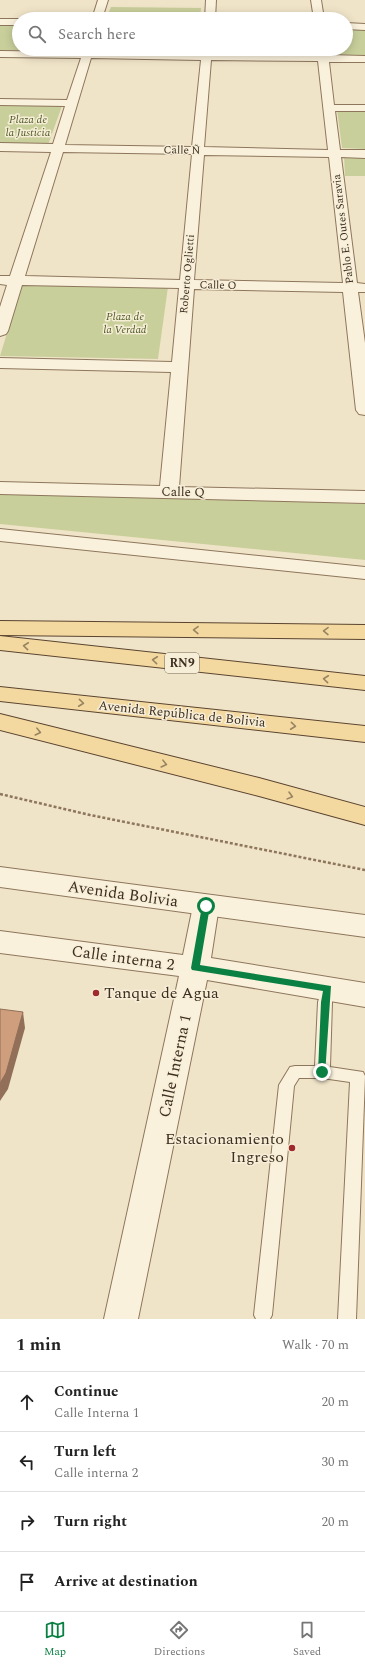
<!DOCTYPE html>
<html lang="en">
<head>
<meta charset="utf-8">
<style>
	body { margin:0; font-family:Spectral,serif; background:#f6f6f6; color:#222 }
	.stop { position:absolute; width:12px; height:12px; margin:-9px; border:3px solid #0b8043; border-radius:50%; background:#fff }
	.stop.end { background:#0b8043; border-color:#fff; box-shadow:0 1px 4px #0008 }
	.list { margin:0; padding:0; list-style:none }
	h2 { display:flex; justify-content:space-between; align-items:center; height:52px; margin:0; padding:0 16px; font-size:17px }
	h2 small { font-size:13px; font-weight:400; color:#767676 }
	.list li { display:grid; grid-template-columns:26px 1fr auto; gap:12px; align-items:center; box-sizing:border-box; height:60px; padding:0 16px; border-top:1px solid #e0e0e0 }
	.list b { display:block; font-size:15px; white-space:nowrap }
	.list p { margin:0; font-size:13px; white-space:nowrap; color:#767676 }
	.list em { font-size:13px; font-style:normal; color:#767676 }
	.icon { flex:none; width:22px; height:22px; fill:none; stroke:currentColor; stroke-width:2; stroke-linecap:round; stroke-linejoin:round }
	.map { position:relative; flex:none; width:365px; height:1319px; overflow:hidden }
	.search { position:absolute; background:#fff; box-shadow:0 2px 10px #0003; left:12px; right:12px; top:12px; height:44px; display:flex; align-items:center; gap:10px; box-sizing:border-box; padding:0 14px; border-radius:22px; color:#767676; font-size:15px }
	.sheet { height:292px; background:#fff }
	nav { display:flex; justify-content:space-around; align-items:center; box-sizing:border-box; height:56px; border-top:1px solid #e0e0e0; background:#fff; font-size:11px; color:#767676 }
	nav a { display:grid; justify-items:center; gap:2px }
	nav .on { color:#0b8043 }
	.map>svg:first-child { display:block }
</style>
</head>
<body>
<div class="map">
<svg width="365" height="1319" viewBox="0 0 365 1319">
	<rect width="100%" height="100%" fill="#f0e4c8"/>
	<g fill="#c9cf9b">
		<path d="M111,7L201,8L200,19H106Z"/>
		<path d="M0,25L19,26V49H346V29H365V55L0,50Z"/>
		<path d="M0,105L62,106L48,145L0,144Z"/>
		<path d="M337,110H365V149L342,148Z"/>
		<path d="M344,156H365V176H345Z"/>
		<path d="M22,284L168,287L158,359L0,356Z"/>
		<path d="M0,492L365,504V560L0,524Z"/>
	</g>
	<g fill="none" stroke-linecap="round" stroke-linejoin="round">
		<g stroke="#8d765c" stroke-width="2">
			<path id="service" d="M328,983L333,985L335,989L332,1002L330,1067L363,1072L365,1076L356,1319H338L350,1082L322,1078H299L294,1086L272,1315L270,1319H256L254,1315L279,1085L290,1067L295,1066H315L318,1002L323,985Z"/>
		</g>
		<g stroke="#8d765c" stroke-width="2">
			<g id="minor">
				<path d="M98,0H108L102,19H92Z"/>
				<path d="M206,0H216L215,19H205Z"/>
				<path d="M311,0H321L324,19H314Z"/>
				<rect x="0" y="19" width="19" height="6"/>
				<path d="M346,23L365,24V30L346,29Z"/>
				<path d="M84,49H94L93,52L318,55L317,49H327L328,55L365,56V62H329L334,105H365V111H335L340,150H365V158L341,157L357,283L365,284V292H358L365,343V415L359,414L356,410L343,292L194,289L179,487L365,491V503L0,494V482L160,486L171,372L0,368V358L172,362L179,288L22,285L8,331L6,334L0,336V307L7,285L0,284V276H10L51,152L0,151V143L53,144L65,106L0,105V99L67,100L81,58L0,57V51L83,52ZM91,58L201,60L192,147L65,145ZM211,60L318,61L328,150L204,147ZM63,152L192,154L180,280L25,276ZM204,155L329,157L343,283L194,280Z"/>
				<path d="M206,896L215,899L219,906L211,958L365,983V1007L207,980L138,1319H104L179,976L0,953V931L183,955L193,906L197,899Z"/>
			</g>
		</g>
		<g stroke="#8d765c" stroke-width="2">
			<g id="tertiary">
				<path d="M0,529L365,567V579L0,541Z"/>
				<path d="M0,867L365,915V937L0,887Z"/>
			</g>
		</g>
		<g stroke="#5b4430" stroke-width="2">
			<g id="primary">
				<path d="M0,621L365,625V639L0,635Z"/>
				<path d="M0,636L365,676V690L0,650Z"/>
				<path d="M0,687L365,726V742L0,701Z"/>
				<path d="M0,714L259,778L365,807V825L259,796L0,730Z"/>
			</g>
		</g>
		<path stroke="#8d765c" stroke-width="2.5" stroke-dasharray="3 2" stroke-linecap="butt" d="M0,794L90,815L365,870"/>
		<use href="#service" fill="#faf1dc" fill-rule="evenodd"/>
		<use href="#minor" fill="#faf1dc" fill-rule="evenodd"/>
		<use href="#tertiary" fill="#faf1dc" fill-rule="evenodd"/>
		<use href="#primary" fill="#f3d9a0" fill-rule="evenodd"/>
	</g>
	<path fill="#916f58" d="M23,1012L25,1028L8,1089L0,1101V1083Z"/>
	<path fill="#cf9f7d" stroke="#916f58" d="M0,1009L23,1012L6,1073L0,1083Z"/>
	<defs><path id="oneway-chevron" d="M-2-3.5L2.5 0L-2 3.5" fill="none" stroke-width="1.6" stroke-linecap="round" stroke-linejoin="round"/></defs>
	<g stroke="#988460">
		<use href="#oneway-chevron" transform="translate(196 630) rotate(-179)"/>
		<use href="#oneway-chevron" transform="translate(326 631) rotate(-179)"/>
		<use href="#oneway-chevron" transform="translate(26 646) rotate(-174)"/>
		<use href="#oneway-chevron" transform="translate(155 660) rotate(-174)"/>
		<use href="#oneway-chevron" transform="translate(326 679) rotate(-174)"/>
		<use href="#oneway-chevron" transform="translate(81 703) rotate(6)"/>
		<use href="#oneway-chevron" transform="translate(293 726) rotate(6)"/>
		<use href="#oneway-chevron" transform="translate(38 732) rotate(14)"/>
		<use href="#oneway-chevron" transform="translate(164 764) rotate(14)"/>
		<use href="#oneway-chevron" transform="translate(290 796) rotate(15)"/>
	</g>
	<path fill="#0b8043" d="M206,903L210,906L200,965L331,986L325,1075L322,1076L318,1072L321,1002L323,991L192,970L191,968L202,906Z"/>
	<g fill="#9e2a2b" stroke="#f7eed8" stroke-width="1.5">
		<circle cx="96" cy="993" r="4"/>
		<circle cx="292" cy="1148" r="4"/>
	</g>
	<g text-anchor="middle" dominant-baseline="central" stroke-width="3" stroke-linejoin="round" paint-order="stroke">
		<g font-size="11" font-style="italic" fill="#4d5a26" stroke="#f7eed8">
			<text x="28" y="119">Plaza de<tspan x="28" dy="13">la Justicia</tspan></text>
			<text x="125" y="316">Plaza de<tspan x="125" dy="13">la Verdad</tspan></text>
		</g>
		<g font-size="11" fill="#3d2e20" stroke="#f7eed8">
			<text transform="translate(182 150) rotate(1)">Calle Ñ</text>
			<text transform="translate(343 229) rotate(-97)">Pablo E. Outes Saravia</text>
			<text transform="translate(187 274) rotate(-85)">Roberto Oglietti</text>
			<text transform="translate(218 285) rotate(1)">Calle O</text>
		</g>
		<rect fill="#f7eed8" stroke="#756857" stroke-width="1" x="165" y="653" width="34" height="20" rx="3"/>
		<g font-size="12" font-weight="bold" fill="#3d2e20">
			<text x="182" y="663">RN9</text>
		</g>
		<g font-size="13" fill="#3d2e20" stroke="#f7eed8">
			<text transform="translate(183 492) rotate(1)">Calle Q</text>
			<text transform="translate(182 714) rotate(6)">Avenida República de Bolivia</text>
		</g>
		<g font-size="16" fill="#3d2e20" stroke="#f7eed8">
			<text transform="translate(123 894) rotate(8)">Avenida Bolivia</text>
			<text transform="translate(123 958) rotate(8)">Calle interna 2</text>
			<text transform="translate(175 1066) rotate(-78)">Calle Interna 1</text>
		</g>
		<g font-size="16" fill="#3d2e20" stroke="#f7eed8" text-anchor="start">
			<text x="104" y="993">Tanque de Agua</text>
			<text x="284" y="1139" text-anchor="end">Estacionamiento<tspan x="284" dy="18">Ingreso</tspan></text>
		</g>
	</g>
</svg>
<div class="stop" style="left:206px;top:906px"></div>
<div class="stop end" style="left:322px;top:1072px"></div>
<div class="search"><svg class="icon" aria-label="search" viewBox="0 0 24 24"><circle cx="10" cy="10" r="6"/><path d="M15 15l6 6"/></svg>Search here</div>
</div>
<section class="sheet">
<h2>1 min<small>Walk · 70 m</small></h2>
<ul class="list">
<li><svg class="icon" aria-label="ahead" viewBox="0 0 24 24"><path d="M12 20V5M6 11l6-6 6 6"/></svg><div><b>Continue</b><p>Calle Interna 1</p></div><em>20 m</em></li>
<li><svg class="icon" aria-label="left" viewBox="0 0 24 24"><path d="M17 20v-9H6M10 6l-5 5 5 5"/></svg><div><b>Turn left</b><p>Calle interna 2</p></div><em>30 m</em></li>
<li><svg class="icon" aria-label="right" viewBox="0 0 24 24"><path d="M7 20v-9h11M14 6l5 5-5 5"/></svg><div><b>Turn right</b></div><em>20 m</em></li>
<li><svg class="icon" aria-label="arrive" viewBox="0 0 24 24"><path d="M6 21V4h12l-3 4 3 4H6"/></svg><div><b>Arrive at destination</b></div></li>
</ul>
</section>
<nav>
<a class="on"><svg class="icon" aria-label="map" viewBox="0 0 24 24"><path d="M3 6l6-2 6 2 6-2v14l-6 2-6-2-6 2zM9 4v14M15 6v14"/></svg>Map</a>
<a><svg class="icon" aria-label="directions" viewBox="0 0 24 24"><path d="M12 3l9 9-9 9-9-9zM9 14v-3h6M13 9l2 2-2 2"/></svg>Directions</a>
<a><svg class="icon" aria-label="saved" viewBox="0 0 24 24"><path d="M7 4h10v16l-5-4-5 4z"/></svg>Saved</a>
</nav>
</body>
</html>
